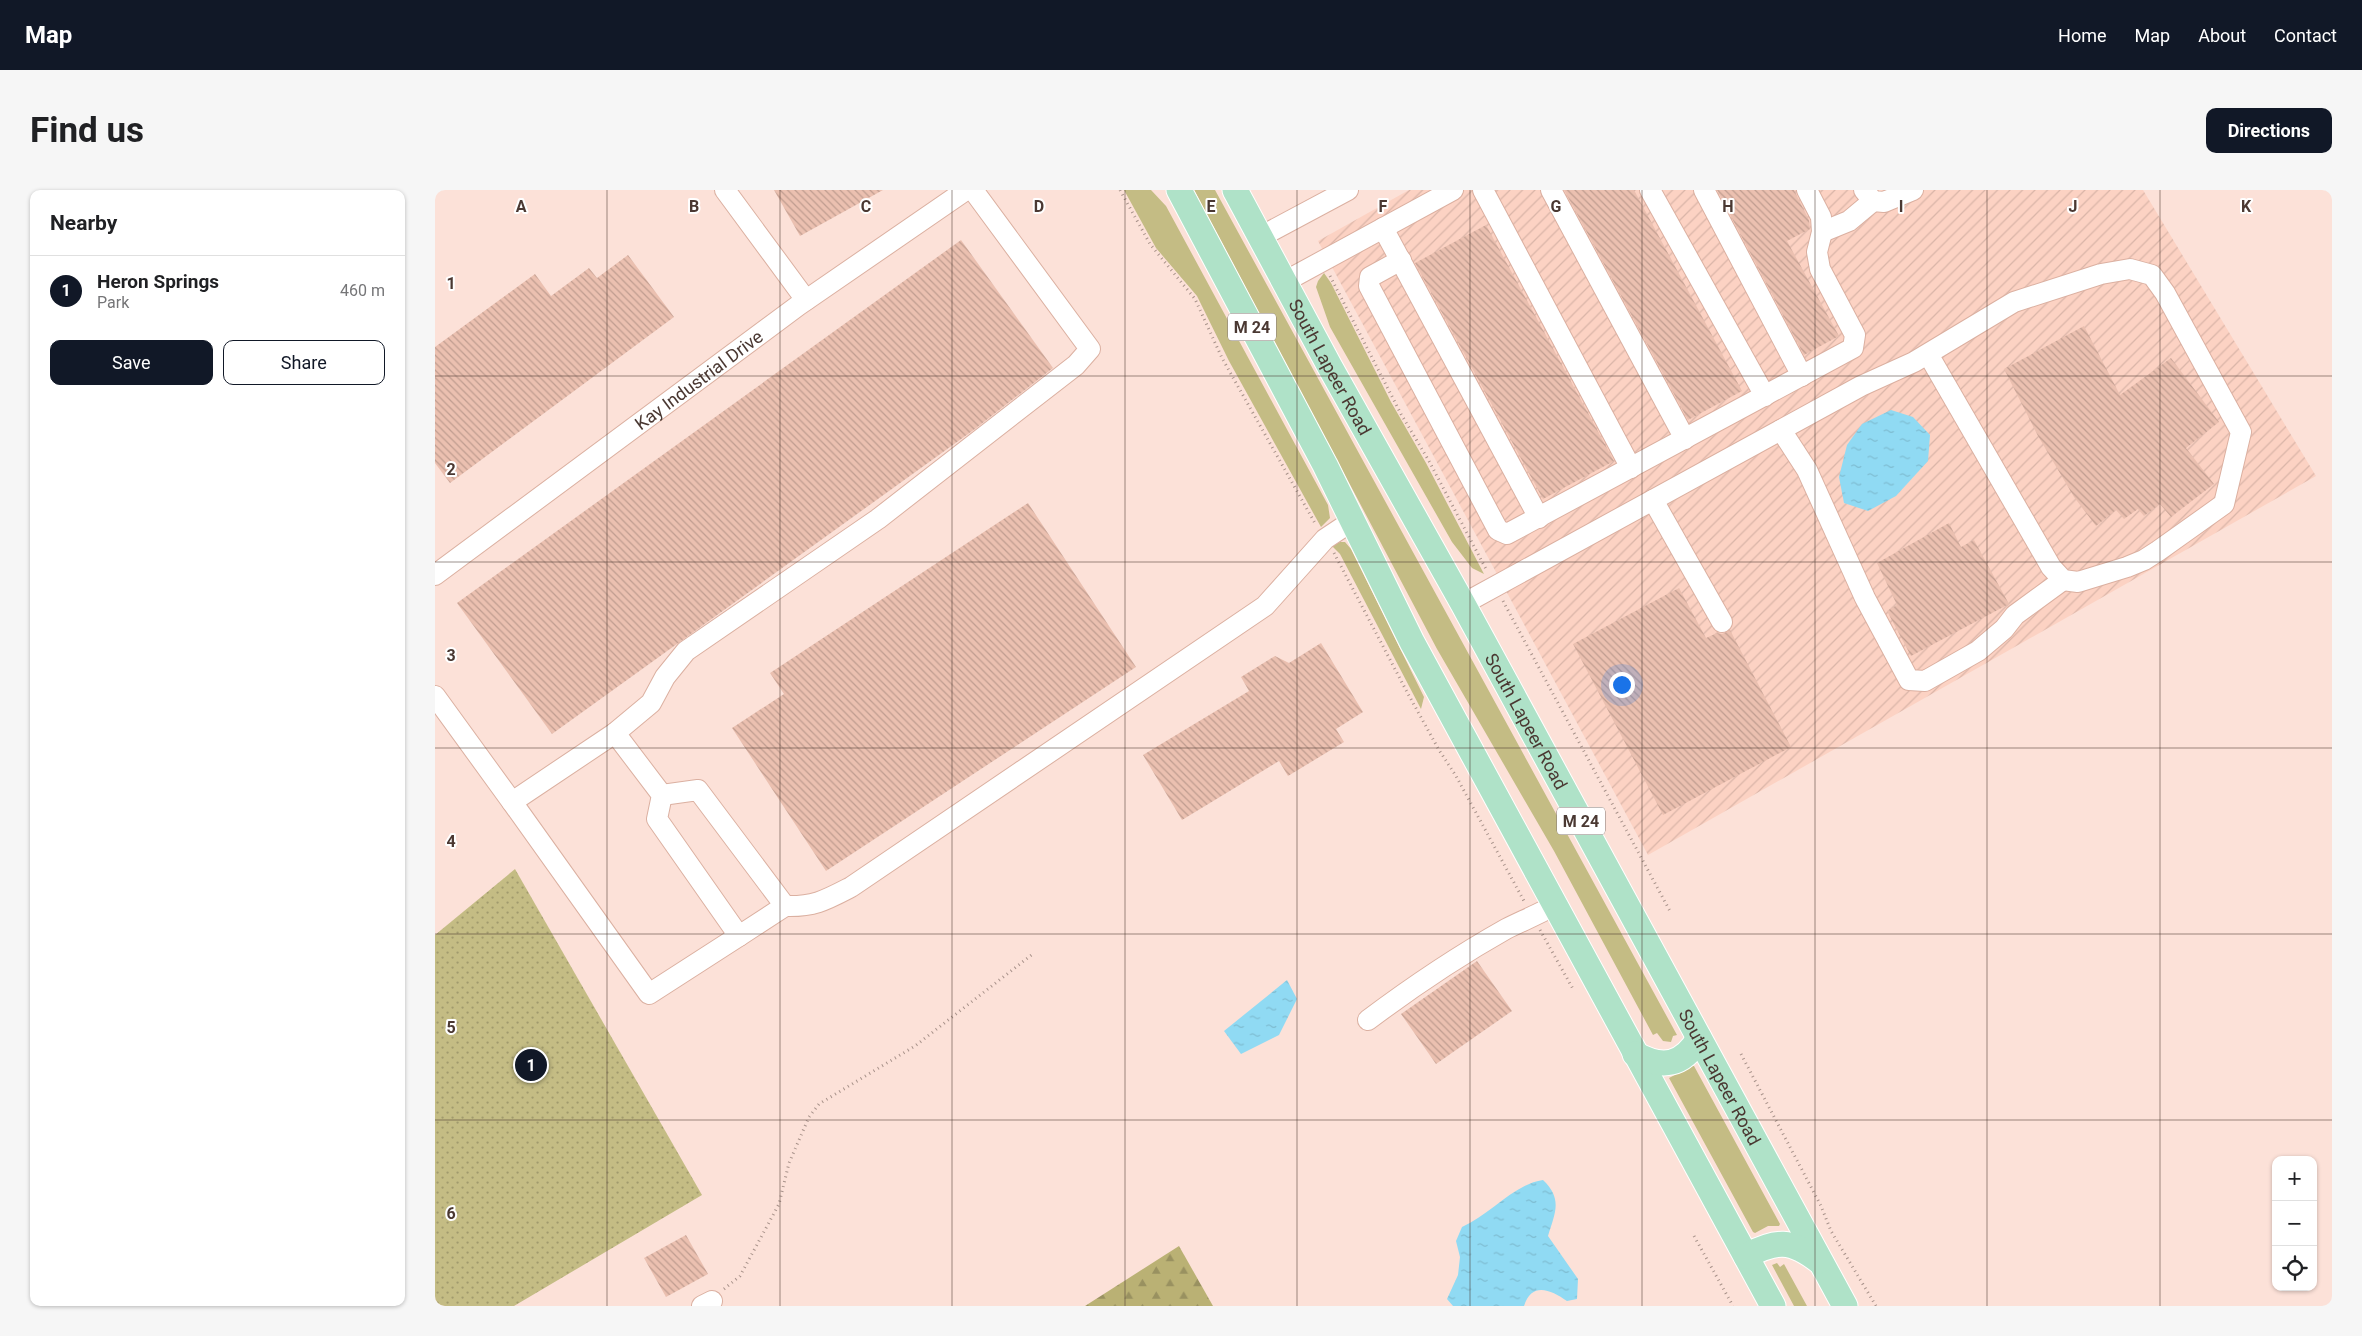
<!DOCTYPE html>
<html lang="en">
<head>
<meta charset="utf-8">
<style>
	body { margin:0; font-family:Roboto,sans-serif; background:#f6f6f6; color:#202124 }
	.controls { position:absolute; right:15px; bottom:15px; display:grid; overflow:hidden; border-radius:10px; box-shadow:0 1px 4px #0004 }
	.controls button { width:45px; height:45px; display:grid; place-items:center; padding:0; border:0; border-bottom:1px solid #e0e0e0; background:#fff; color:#202124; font:25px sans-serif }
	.you { position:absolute; left:1186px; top:494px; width:18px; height:18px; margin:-12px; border:4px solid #fff; border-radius:50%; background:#1a73e8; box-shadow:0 0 0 8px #1a73e833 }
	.badge { display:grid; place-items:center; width:32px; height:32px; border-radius:50%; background:#111827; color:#fff; font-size:16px; font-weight:700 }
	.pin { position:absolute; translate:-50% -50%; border:2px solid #fff; box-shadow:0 1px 5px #0006 }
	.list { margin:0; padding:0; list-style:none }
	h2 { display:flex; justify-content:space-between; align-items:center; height:65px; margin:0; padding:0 20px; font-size:21px }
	h2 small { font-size:16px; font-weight:400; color:#757577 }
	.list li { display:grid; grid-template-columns:32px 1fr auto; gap:15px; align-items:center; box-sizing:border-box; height:70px; padding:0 20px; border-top:1px solid #e0e0e0 }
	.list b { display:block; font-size:19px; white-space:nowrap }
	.list p { margin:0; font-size:16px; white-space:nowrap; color:#757577 }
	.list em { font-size:16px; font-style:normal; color:#757577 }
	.actions { display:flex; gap:10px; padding:15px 20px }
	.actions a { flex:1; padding:11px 0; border:1px solid #111827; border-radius:10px; text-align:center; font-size:18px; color:#111827 }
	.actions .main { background:#111827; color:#fff }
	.icon { flex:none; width:28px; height:28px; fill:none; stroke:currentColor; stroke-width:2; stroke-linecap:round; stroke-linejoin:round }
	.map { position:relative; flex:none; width:1897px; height:1116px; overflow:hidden; border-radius:10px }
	header { display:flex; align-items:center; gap:30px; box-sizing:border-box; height:70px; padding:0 25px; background:#111827; color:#fff }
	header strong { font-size:24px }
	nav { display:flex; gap:28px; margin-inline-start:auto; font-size:18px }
	.intro { display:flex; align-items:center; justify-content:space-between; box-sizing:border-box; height:120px; padding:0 30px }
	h1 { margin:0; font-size:35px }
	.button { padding:12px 22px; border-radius:10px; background:#111827; color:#fff; font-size:18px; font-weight:700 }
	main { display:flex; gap:30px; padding:0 30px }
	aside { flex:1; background:#fff; border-radius:10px; box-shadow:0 1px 4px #0004 }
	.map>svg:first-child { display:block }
</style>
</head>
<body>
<header>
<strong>Map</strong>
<nav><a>Home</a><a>Map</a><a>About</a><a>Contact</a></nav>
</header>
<div class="intro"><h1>Find us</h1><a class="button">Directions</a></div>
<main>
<aside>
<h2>Nearby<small></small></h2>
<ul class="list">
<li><span class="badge">1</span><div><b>Heron Springs</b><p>Park</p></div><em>460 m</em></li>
</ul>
<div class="actions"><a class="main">Save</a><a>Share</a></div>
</aside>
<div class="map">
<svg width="1897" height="1116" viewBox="0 0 1897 1116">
	<defs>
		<pattern id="industrial-furrows" width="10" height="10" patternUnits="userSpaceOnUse" patternTransform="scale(1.25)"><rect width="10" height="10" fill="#fcd2c3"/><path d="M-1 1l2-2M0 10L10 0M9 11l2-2" fill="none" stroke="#dab5a8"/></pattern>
		<pattern id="forest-firs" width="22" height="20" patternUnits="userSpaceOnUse" patternTransform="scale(1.25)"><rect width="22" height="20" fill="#bab174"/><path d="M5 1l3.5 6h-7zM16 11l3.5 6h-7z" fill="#999160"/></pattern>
		<pattern id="park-dots" width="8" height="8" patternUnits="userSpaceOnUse" patternTransform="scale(1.25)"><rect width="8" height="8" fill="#c4bc84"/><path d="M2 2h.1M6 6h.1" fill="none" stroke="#a19a6d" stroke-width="1.8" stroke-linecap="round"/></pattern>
		<pattern id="water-ripples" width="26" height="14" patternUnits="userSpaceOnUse" patternTransform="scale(1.25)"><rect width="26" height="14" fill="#90daf3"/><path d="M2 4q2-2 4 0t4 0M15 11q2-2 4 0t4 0" fill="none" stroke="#7ebcd1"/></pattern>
		<pattern id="building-back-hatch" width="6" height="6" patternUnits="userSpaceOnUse" patternTransform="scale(1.25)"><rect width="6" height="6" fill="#ebc0b0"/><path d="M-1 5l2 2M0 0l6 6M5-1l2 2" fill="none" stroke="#c09d90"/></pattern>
	</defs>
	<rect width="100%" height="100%" fill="#fce1d8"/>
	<path fill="url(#industrial-furrows)" d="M974,0H1708L1881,286L1213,665L883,51Z"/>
	<g fill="#c4bc84">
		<path d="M689,0H716L731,16L893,315L895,328L886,337L794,171L762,106L721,58Z"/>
		<path d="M759,0H780L1242,845L1238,846L1236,852L1228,851L1222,843L1218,845L1119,661L1002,459Z"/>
		<path d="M889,83L896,93L956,212L991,273L1049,384L1037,378L1017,352L895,137L881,97L883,91Z"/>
		<path d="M905,352H910L916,359L989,507L986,519L905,364L897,356Z"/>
		<path d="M1257,876H1259L1345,1034L1344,1036H1333L1320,1043L1318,1042L1234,888Z"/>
		<path d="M1342,1073L1345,1077L1349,1074L1372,1116H1359L1337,1075Z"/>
	</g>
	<path fill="url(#forest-firs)" d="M744,1056L778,1116H650Z"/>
	<path fill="url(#park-dots)" d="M80,679L267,1005L79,1116H0V745Z"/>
	<g fill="url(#water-ripples)">
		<path d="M1456,220L1478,227L1495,245L1493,271L1461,306L1433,321L1409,313L1404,287L1412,255L1427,234Z"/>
		<path d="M852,790L862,809L844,845L806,864L789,841Z"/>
		<path d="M1108,990C1128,1009 1120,1023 1113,1046L1143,1089L1142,1109L1132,1111C1116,1100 1097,1091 1089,1116H1018L1012,1109L1023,1085L1025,1067L1021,1051L1027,1037C1055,1025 1079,994 1108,990Z"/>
	</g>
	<g fill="url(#building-back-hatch)">
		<path d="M339,0H448L365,46Z"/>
		<path d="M1129,0H1199L1307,201L1253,230Z"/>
		<path d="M1282,0H1359L1374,30L1375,39L1352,51L1404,146L1369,165Z"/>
		<path d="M1051,35L1179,271L1108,309L980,73Z"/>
		<path d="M526,50L618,178L540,239L117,544L22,413Z"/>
		<path d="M193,65L239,127L15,293L0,273V157L100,84L116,106L154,78L162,88Z"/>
		<path d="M1649,136L1685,205L1736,168L1784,232L1751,258L1779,294L1736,327L1725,314L1709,326L1703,319L1689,329L1681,320L1661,336L1639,307L1603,246L1569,179Z"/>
		<path d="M593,313L701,477L391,681L297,538L349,504L335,483Z"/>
		<path d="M1514,333L1526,357L1539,350L1574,414L1476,466L1452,421L1462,415L1442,373Z"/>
		<path d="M1244,398L1271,448L1282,443L1287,444L1295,440L1356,557L1228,625L1138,454Z"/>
		<path d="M886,453L928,522L901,539L909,552L853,586L844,571L747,630L708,565L814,501L806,487L840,466L854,473Z"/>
		<path d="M1042,771L1077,821L1001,874L966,824Z"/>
		<path d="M251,1045L273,1084L231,1107L209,1068Z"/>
	</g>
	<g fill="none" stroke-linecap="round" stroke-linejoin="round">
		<g stroke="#dbb0a1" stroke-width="22">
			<g id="minor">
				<path d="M290,0L371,110"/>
				<path d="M1048,0L1196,278"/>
				<path d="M1116,0L1250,249"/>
				<path d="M1215,0L1330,206"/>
				<path d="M1269,0L1367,186"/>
				<path d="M1429,0L1438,11L1449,12L1478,0"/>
				<path d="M948,38L1104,328"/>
				<path d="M1387,42L1414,31L1438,11"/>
				<path d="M825,47L913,0"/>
				<path d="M966,70L935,87L934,96L1063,340L1072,344L1418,158L1420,145L1385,79L1382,62L1387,42L1386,27L1372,0"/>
				<path d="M849,92L1018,0"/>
				<path d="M1346,240L1372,280L1430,408L1474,490L1490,491L1543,461L1569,439L1580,425L1628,390"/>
				<path d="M1218,310L1287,432"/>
				<path id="s1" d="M0,385L364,115L531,0"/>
				<path d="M1028,414L1426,196L1479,172L1579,112L1666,84L1695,79L1717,85L1730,103L1806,242L1789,314L1723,361L1709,370L1692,377L1643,392L1628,390L1616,377L1493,164"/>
				<path d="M0,506L77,612L180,543L216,513L230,487L251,461L443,329L641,175L655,159L538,0"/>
				<path d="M180,543L227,605L222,629L304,746L350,716"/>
				<path d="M227,605L263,600L350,716C379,717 391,710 416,697L830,416L890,349L917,331"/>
				<path d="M77,612L214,804L304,746"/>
				<path d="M933,830C977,797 1023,766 1071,739C1087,731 1104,724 1120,715"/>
				<path d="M267,1116L277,1111"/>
			</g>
		</g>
		<g stroke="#fff" stroke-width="27">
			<g id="major">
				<path d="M744,0L890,275L977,452L1338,1116"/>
				<path id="s2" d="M800,0L895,177L1028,414L1410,1116"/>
				<path d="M1200,864C1227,879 1248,876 1264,848"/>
				<path d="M1311,1066C1341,1050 1356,1049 1384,1071"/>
			</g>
		</g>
		<g stroke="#a8928a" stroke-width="3" stroke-dasharray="1 4" stroke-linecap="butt">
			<path d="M685,0L715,54L760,109L787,168L881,335"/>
			<path d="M895,86L966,224L994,271L1052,381"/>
			<path d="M899,363L972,502L1004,560L1021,586L1089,711"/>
			<path d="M1068,411L1236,723"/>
			<path d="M1105,740L1138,799"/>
			<path d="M1306,864L1386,1016L1396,1041L1441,1116"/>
			<path d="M1259,1046L1298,1116"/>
			<path d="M289,1099L305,1086L344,1014L354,973L374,927L384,914L480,856L599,763"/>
		</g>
		<use href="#minor" stroke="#fff" stroke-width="20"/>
		<use href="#major" stroke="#afe2c8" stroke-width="25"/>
	</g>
	<path fill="none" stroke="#4a3832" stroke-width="1" stroke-opacity="0.55" d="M172,0V1116M345,0V1116M517,0V1116M690,0V1116M862,0V1116M1035,0V1116M1207,0V1116M1380,0V1116M1552,0V1116M1725,0V1116M0,186H1897M0,372H1897M0,558H1897M0,744H1897M0,930H1897"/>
	<g text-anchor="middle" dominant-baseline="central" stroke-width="4" stroke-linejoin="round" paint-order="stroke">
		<g fill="#fff" stroke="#807470" stroke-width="1">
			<rect x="793" y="123.5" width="48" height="27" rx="4"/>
			<rect x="1122" y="617.5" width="48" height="27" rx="4"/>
		</g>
		<g font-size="16" font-weight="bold" fill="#4a3832">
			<text x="817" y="137">M 24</text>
			<text x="1146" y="631">M 24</text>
		</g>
		<g font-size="18" fill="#4a3832" stroke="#fff">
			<text stroke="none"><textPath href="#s2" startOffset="201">South Lapeer Road</textPath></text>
			<text stroke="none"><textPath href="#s1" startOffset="328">Kay Industrial Drive</textPath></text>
			<text stroke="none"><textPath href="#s2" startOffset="606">South Lapeer Road</textPath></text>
			<text stroke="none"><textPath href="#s2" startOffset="1011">South Lapeer Road</textPath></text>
		</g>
	</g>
	<g font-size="16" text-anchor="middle" font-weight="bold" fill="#4a3832" stroke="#fff" stroke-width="4" stroke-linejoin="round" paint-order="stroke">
		<text x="86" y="22">A</text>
		<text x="259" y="22">B</text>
		<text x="431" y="22">C</text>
		<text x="604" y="22">D</text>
		<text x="776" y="22">E</text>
		<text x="948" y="22">F</text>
		<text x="1121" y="22">G</text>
		<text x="1293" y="22">H</text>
		<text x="1466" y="22">I</text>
		<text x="1638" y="22">J</text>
		<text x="1811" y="22">K</text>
		<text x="16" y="99">1</text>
		<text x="16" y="285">2</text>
		<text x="16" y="471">3</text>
		<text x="16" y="657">4</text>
		<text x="16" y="843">5</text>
		<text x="16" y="1029">6</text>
	</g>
</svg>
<div class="controls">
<button>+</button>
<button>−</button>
<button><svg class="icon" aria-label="locate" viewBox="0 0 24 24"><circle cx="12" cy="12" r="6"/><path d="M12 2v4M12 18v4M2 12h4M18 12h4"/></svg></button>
</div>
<div class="you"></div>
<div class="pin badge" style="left:96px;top:875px">1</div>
</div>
</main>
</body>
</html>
